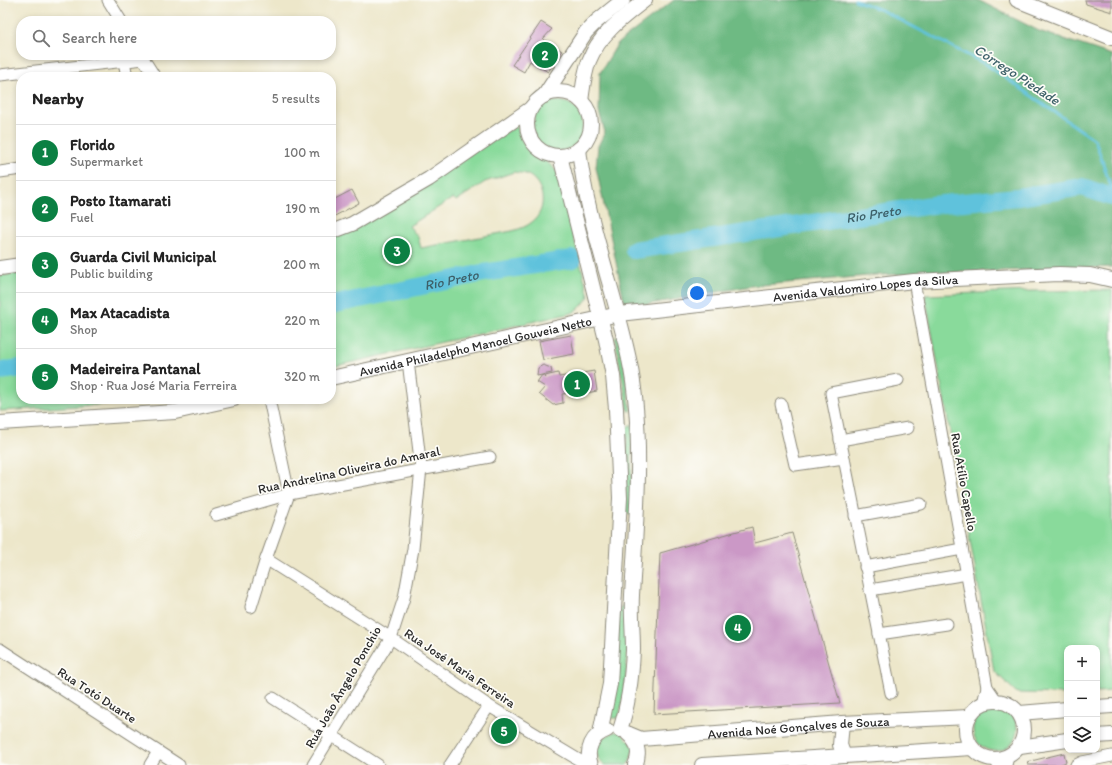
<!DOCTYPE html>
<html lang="en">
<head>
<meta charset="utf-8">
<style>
	body { margin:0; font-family:Itim,sans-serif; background:#f6f6f6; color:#222 }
	.controls { position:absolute; right:12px; bottom:12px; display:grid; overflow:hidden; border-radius:8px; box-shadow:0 2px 6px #0003 }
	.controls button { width:36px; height:36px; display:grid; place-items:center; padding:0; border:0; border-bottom:1px solid #e0e0e0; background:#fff; color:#222; font:20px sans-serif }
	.you { position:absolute; left:697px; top:293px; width:14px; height:14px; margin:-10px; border:3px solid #fff; border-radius:50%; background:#1a73e8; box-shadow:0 0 0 6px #1a73e833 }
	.badge { display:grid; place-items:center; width:26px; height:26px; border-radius:50%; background:#0b8043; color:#fff; font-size:13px; font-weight:700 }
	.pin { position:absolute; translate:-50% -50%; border:2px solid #fff; box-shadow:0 1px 4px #0006 }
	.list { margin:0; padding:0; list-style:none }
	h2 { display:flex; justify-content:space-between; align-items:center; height:52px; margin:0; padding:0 16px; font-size:17px }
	h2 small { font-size:13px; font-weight:400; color:#767676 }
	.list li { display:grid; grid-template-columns:26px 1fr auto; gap:12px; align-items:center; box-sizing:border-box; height:56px; padding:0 16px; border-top:1px solid #e0e0e0 }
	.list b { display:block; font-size:15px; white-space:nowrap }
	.list p { margin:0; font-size:13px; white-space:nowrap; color:#767676 }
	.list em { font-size:13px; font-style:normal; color:#767676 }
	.icon { flex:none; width:22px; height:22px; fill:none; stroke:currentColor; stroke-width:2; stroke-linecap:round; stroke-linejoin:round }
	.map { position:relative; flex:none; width:1112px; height:765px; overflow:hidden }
	.search { position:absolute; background:#fff; box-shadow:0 2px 6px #0003; left:16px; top:16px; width:320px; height:44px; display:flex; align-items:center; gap:10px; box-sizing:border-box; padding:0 14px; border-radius:16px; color:#767676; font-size:15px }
	.panel { position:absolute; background:#fff; box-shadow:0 2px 6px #0003; left:16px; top:72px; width:320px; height:332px; border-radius:16px }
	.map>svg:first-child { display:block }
</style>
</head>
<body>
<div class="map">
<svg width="1112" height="765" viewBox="0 0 1112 765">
	<rect width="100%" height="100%" fill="#fdfcf7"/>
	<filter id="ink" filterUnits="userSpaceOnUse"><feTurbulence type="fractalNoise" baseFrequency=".025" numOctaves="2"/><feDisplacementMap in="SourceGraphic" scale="8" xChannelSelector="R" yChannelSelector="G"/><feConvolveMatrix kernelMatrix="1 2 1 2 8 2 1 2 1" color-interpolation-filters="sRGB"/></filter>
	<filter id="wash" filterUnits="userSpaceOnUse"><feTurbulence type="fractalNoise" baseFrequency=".012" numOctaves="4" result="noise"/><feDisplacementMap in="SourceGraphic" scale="16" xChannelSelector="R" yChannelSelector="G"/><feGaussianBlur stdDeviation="0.9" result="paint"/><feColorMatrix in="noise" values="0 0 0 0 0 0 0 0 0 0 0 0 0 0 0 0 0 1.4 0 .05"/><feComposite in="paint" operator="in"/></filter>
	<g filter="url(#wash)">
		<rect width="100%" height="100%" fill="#ede7ca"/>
		<g fill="#89da9b" stroke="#5a8263" fill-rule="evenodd">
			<circle cx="558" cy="126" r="25"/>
			<path d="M517,126C525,160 540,150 557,172L589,297C584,303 579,310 572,313L331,367V237ZM514,172C518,173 523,173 526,174C545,182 548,210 532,222C526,227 519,229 512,231L421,248L418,237L409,226L453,198L456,201L485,182Z"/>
			<path d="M21,273V399H188L0,411V276Z"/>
			<path d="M1112,290V691L1097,692V648H1067V694L1017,693L994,671L925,295L1032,291Z"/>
			<path d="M620,336L631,411H628L615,337Z"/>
			<path d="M632,424L631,515L625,513L627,427Z"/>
			<path d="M623,605C631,642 627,681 619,718H609L618,680V610Z"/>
			<circle cx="995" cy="729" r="22"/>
			<path d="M614,732H620L634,746L630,761L627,765H604C595,757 596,749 601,739Z"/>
		</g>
		<path fill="#6eba83" stroke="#4c7257" d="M674,0H978L1039,31L1112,55V267L879,275L751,286L644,305H625L596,167L598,146L605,132L599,112L600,73L618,43Z"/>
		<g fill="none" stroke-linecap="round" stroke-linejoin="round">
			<path stroke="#5ec2dc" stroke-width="3" d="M855,0L881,10L987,65L1095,140L1112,190"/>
			<g stroke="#5ec2dc" stroke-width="18">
				<path id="s1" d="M634,250L932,205L1018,197L1082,187L1112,197"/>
				<path id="s2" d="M331,305L484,273L573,259"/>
				<path d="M0,371L21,368"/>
			</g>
		</g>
		<g id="blocks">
			<g fill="#cb98c6">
				<path d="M1085,0H1112V12L1086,4Z"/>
				<path d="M541,22L552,29L543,39L562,51L548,72L530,61L524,72L512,65Z"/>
				<path d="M352,190L359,203L331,218V201Z"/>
				<path d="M571,335L574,354L543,360L539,341Z"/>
				<path d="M543,365L551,368L552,373L537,376L538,368Z"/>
				<path d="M594,371L597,391L571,396L570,393L562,394L563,403L553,405L539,394L545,387L537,382L542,375L546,378L545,376L558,373L559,377Z"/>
				<path d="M752,527L755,543L792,533L840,703L654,714L660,553Z"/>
				<path d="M1064,753L1066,762L1059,765H1028L1027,762Z"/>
			</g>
		</g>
	</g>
	<g filter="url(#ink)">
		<use href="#blocks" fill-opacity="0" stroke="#8c897a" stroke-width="1"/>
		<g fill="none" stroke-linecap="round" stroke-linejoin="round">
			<g stroke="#8c897a" stroke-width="13">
				<g id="minor">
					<path d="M108,0L121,21"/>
					<path d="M141,55L155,77"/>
					<path d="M124,61L127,77"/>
					<path d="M0,75L144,59"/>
					<path d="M0,172L21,169"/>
					<path d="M914,281L987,687L983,703"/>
					<path d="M781,404L795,465L844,458"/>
					<path d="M840,440L908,428"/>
					<path d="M216,515L289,494L490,457"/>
					<path d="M855,516L921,504"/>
					<path d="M266,559L391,638L489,706L579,760L590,763"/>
					<path d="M865,567L962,549"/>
					<path d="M870,590L967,574"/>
					<path d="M251,607L266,559L289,494L269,399"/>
					<path d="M879,634L947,624"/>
					<path d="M0,649L179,765"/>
					<path d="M987,687L996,700"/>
					<path d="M891,693L831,393L898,380"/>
					<path d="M273,698L378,765"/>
					<path d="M995,760L998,765"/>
					<path d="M150,765L158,752"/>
					<path d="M313,765L391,638L404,598L413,549L421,468L408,361"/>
					<path d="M450,765L489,706"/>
					<path d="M1006,765L1008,757"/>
					<path d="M1076,765L1082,762L1112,756"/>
				</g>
			</g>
			<g stroke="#8c897a" stroke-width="16">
				<g id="major">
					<path d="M1017,0L1112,38"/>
					<circle cx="559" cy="124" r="32"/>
					<path d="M544,96L586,32L597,21L623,0"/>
					<path d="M581,101C583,88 584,74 589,61C599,35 623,17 645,0"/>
					<path d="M579,149C587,225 617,295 631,369C644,441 636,523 632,595C631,613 633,632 633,650C632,675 628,706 620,730"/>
					<path d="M560,156L606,340L613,376L616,409L620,498L610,684L600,733"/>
					<path d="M331,232L352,224L429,179L530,109"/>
					<path d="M0,268L21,265"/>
					<path id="s3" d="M331,378L619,314L914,281L1059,274L1090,275L1112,280"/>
					<path d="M0,423L175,412L234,399"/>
					<circle cx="995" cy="730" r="29"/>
					<path d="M1097,707L1112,706"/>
					<path d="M1020,713L1067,709"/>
					<path d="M842,723L840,745L844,756"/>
					<path d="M627,733C637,741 641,753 635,765"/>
					<path id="s4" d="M629,734L641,739L842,723L969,717"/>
					<path d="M1097,736L1112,735"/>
					<path d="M1020,747L1067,740"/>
					<path d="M591,765C585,750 592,735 607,730"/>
					<path d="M702,765L972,748"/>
				</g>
			</g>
			<use href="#minor" stroke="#fff" stroke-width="11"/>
			<use href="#major" stroke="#fff" stroke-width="14"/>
		</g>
	</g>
	<g text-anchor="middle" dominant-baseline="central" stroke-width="3.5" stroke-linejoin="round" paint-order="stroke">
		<g font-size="13" fill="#2b2b2b" stroke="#fdfcf7">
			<text stroke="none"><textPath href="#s3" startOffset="543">Avenida Valdomiro Lopes da Silva</textPath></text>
			<text stroke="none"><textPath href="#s3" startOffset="148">Avenida Philadelpho Manoel Gouveia Netto</textPath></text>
			<text transform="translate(349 470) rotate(-12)">Rua Andrelina Oliveira do Amaral</text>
			<text transform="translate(964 482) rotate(80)">Rua Atílio Capello</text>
			<text transform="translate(460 668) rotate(34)">Rua José Maria Ferreira</text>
			<text transform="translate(343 687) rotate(-60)">Rua João Ângelo Ponchio</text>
			<text transform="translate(97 695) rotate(33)">Rua Totó Duarte</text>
			<text stroke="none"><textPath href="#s4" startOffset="171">Avenida Noé Gonçalves de Souza</textPath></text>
		</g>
		<g font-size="14" font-style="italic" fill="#3d6069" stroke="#fdfcf7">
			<text transform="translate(1017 75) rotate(33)">Córrego Piedade</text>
			<text stroke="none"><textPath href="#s1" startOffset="242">Rio Preto</textPath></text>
			<text stroke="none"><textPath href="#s2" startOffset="123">Rio Preto</textPath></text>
		</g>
	</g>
</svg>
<div class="controls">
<button>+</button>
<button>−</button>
<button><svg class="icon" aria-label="layers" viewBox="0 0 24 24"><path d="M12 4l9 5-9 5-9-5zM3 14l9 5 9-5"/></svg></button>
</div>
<div class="you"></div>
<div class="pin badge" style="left:577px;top:384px">1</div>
<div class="pin badge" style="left:545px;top:55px">2</div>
<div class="pin badge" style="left:397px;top:251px">3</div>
<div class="pin badge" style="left:738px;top:628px">4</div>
<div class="pin badge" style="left:504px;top:731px">5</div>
<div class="search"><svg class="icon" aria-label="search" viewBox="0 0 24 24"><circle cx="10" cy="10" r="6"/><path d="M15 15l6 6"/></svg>Search here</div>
<section class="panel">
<h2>Nearby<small>5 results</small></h2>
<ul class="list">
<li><span class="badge">1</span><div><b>Florido</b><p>Supermarket</p></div><em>100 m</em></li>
<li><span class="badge">2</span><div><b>Posto Itamarati</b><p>Fuel</p></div><em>190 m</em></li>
<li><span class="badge">3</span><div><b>Guarda Civil Municipal</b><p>Public building</p></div><em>200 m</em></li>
<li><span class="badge">4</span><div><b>Max Atacadista</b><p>Shop</p></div><em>220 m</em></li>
<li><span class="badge">5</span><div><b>Madeireira Pantanal</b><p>Shop · Rua José Maria Ferreira</p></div><em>320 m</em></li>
</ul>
</section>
</div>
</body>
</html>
